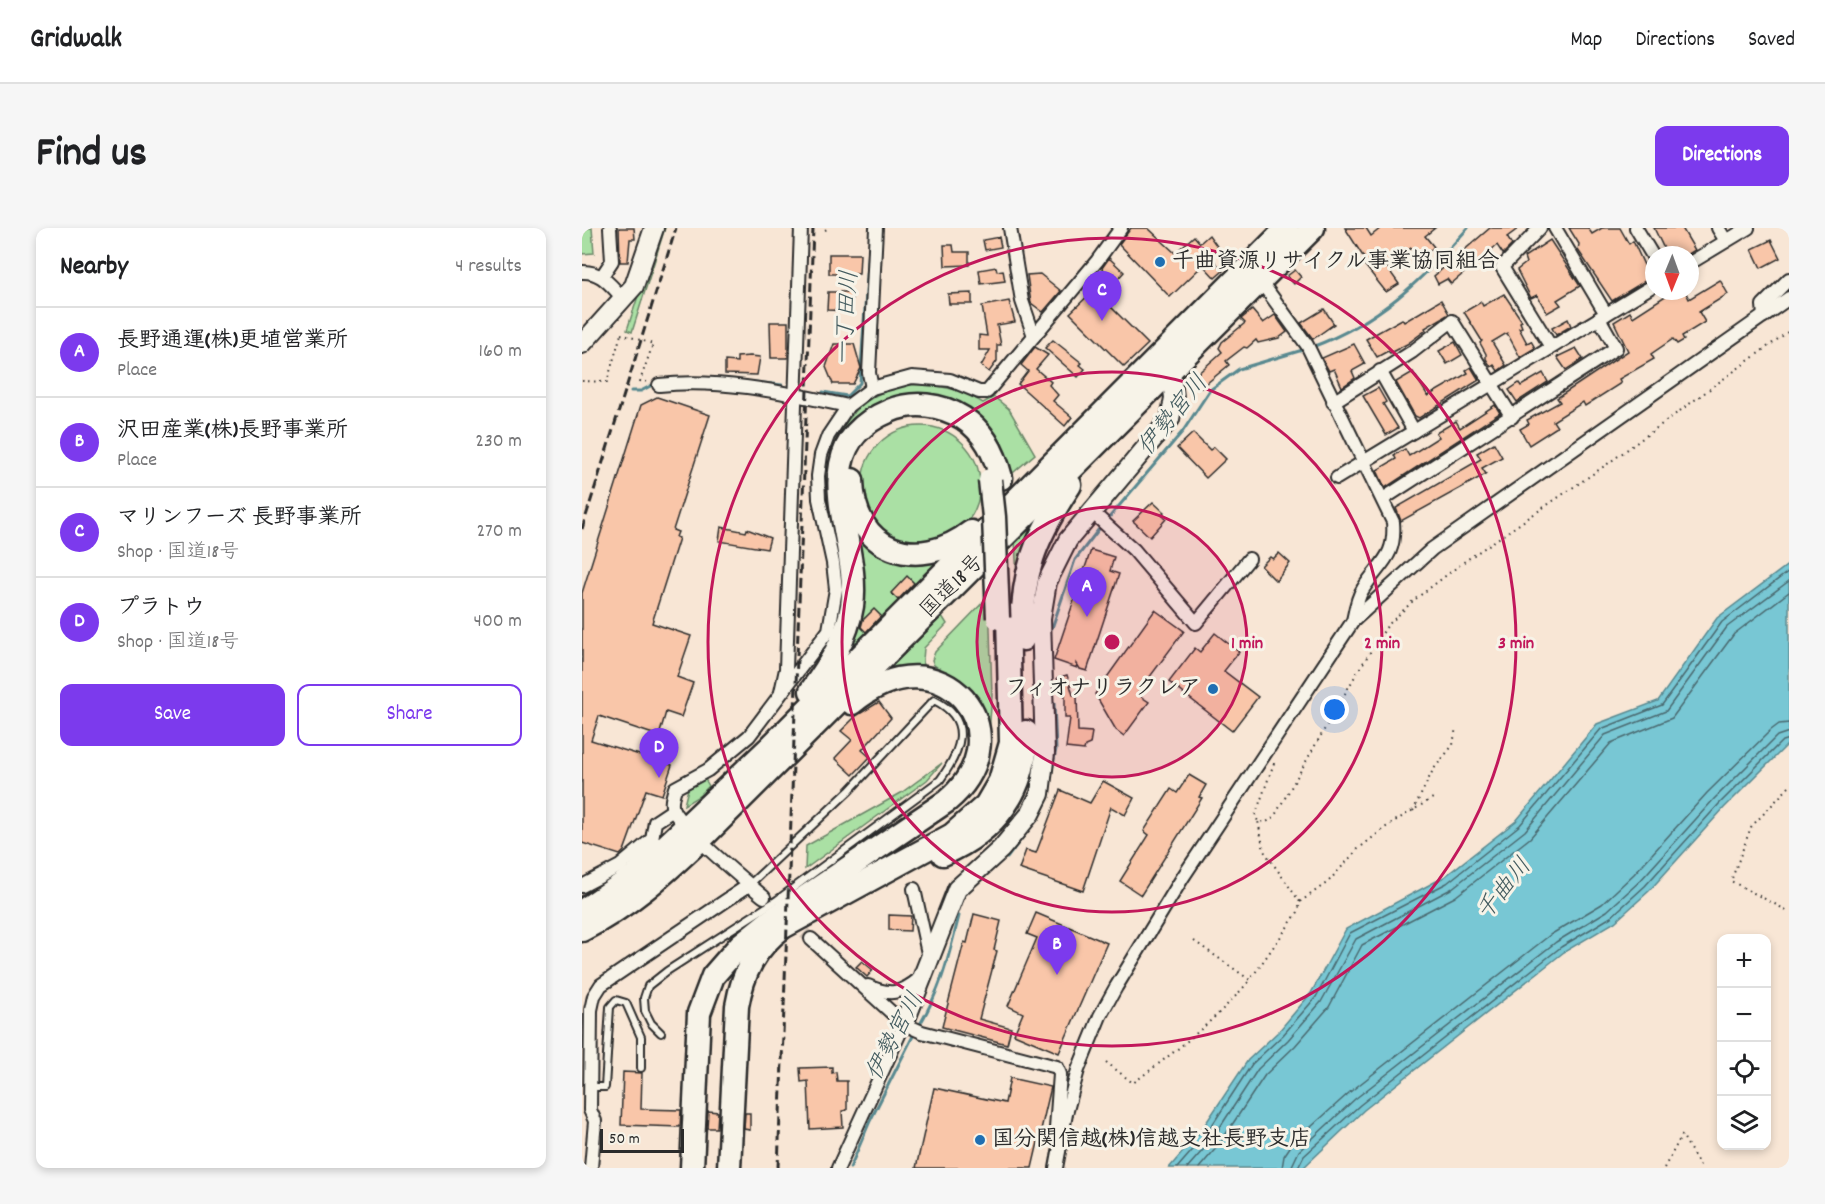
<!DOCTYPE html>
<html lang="en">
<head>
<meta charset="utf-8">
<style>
	body { margin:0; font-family:Dekko,"Klee One",sans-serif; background:#f6f6f6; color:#202124 }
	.controls { position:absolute; right:18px; bottom:18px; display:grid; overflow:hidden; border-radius:12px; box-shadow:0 3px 9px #0003 }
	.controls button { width:54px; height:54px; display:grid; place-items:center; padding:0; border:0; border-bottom:2px solid #e0e0e0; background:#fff; color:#202124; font:30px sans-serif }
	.compass { position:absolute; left:1063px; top:18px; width:54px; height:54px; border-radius:50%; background:#fff; box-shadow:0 3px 9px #0003; rotate:181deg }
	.scale { position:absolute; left:18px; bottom:15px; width:84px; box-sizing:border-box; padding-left:6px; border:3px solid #2b2b2b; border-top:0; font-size:16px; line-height:21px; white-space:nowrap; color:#2b2b2b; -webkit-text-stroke:4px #f7f3e8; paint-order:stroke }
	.you { position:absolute; left:753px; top:482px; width:21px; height:21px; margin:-15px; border:4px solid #fff; border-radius:50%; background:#1a73e8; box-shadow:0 0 0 9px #1a73e833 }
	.badge { display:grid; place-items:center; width:39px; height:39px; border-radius:50%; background:#7c3aed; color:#fff; font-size:20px; font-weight:700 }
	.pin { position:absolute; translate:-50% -50px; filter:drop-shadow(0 2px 3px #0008) }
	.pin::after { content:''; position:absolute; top:32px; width:21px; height:18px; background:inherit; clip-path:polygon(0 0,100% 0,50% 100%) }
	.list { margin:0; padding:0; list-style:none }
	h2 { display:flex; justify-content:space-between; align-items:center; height:78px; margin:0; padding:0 24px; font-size:26px }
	h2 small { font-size:20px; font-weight:400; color:#757577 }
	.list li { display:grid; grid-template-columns:39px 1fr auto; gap:18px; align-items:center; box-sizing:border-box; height:90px; padding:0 24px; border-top:2px solid #e0e0e0 }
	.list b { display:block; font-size:22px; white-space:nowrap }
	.list p { margin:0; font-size:20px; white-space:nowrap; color:#757577 }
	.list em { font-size:20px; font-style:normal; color:#757577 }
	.actions { display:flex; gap:12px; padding:18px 24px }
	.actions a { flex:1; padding:14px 0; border:2px solid #7c3aed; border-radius:12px; text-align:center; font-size:21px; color:#7c3aed }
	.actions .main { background:#7c3aed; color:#fff }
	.icon { flex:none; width:33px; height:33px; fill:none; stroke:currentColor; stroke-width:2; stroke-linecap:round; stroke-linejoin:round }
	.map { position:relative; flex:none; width:1207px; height:940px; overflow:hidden; border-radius:12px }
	header { display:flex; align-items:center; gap:36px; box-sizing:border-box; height:84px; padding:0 30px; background:#fff; border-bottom:2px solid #e0e0e0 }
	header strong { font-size:28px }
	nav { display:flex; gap:33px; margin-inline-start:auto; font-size:21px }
	.intro { display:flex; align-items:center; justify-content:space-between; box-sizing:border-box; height:144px; padding:0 36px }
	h1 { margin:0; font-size:42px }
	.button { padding:15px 27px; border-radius:12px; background:#7c3aed; color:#fff; font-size:21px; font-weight:700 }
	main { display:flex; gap:36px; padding:0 36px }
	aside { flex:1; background:#fff; border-radius:12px; box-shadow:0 3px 9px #0003 }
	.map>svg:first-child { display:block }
</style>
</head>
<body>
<header>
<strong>Gridwalk</strong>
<nav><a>Map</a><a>Directions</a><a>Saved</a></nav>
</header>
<div class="intro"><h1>Find us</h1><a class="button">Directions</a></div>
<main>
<aside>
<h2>Nearby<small>4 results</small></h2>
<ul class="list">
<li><span class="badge">A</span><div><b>長野通運(株)更埴営業所</b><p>Place</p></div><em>160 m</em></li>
<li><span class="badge">B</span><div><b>沢田産業(株)長野事業所</b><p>Place</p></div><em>230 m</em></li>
<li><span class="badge">C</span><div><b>マリンフーズ 長野事業所</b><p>Shop · 国道18号</p></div><em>270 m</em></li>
<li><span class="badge">D</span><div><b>プラトウ</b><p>Shop · 国道18号</p></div><em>400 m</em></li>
</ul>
<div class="actions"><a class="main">Save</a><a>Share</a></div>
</aside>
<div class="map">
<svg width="1207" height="940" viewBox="0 0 1207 940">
	<rect width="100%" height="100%" fill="#f8e6d5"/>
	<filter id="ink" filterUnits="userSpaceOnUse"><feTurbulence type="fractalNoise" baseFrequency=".0167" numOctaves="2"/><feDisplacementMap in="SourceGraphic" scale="12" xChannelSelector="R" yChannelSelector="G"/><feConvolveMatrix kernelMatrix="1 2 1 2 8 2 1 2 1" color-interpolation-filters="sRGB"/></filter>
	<g filter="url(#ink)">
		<g fill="#aae0a4" stroke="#6a8668" stroke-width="1.5">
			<path d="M0,0H10L12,25L0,26Z"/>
			<path d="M78,0H83L50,104L45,102Z"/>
			<path d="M350,157L380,163L401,175L412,169L427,181L453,226L425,250L409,203L314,171L248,258L247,269C238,219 269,171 317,158C328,156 340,157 350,157Z"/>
			<circle cx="339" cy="257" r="59"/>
			<path d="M464,279L435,355L433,309Z"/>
			<path d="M264,283L297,319L373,322L260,434Z"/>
			<path d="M407,368L410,468L407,504L402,486L368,448L352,437L350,432L353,424Z"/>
			<path d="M360,388L365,396L342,420L340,444L292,454Z"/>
			<path d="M360,535L345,552L223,641L224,618L319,565Z"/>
			<path d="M123,551L127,558L117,568L102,577L106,561Z"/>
		</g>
		<path fill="#78c7d4" stroke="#598990" stroke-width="1.5" d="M1207,336V515L1142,580L1067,663L1033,694L982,724L782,882L721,940H587L618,904L666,832L697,803L729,765L764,701L862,649L934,593L1015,496L1076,473L1135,390Z"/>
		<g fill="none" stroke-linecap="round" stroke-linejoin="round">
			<g stroke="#4a696f" stroke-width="1.5">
				<path d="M595,940L623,908L670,836L701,807L734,769L768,705L865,655L938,597L1019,501L1080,477L1140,394L1207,343"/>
				<path d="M605,940L629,913L676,841L706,812L739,774L774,711L869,661L943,603L1023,507L1084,483L1145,399L1207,353"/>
				<path d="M617,940L636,918L683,847L713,818L747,779L780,717L873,669L948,610L1029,515L1090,490L1152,406L1207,364"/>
				<path d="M700,940L702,928L710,916L768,864L968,707L1020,676L1052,646L1125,565L1189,502L1197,496L1207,495"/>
				<path d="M709,940L717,923L773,871L974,714L1025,683L1058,653L1132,571L1195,508L1207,504"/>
				<path d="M716,940L722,928L778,877L979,719L1029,689L1063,658L1137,576L1200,513L1207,511"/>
			</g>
			<g stroke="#598990" stroke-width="3">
				<path d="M730,119C797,94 839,53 886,0"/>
				<path d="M80,151L94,150"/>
				<path d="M172,154L200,157"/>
				<path d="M49,163H59L74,155"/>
				<path d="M241,164L265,168L278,155L287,19"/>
				<path d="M525,292L601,203L628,162L657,141L724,121"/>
				<path d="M470,400L493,332L520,297"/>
				<path d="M468,553L474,521L472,475"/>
				<path d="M425,630L453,593"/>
				<path d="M337,798C360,759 366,731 377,688"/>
				<path d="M268,940L288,893L333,804"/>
			</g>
		</g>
		<g fill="#f9c6a9" stroke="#2b2b2b" stroke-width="1.5">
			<path d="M37,0H52L53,11H48L46,34H38Z"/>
			<path d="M549,0H566L593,25L612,8L618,15L627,7L637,21L628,28L641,43L633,50L621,37L588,69L537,16Z"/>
			<path d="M763,0H784L789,8L799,0H853L843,8L852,19L838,30L829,20L804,38L817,56L804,64L781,35L784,33Z"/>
			<path d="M908,0H937L925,9L930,17L921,26L915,17L869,56L865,51L856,56L852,48Z"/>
			<path d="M987,0H1006L1010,6L1020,0H1038L1047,16L1051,13L1068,50L1030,73L996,22L997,16Z"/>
			<path d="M1072,0H1100L1113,22L1105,27H1085Z"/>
			<path d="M417,9L419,19L403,22L401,12Z"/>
			<path d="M968,12L998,58L975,72L979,77L965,85L955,67L949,70L935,42L944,35L942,29Z"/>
			<path d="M1189,12L1198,30L1179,40L1170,21Z"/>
			<path d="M362,17H371L372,24H387V37L363,38Z"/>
			<path d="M247,26H278L277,46H247Z"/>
			<path d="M527,30L542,44L533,54L520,40Z"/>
			<path d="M414,39L415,43L421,42L423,53L399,56L397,42Z"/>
			<path d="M713,42L719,49L712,56L705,48Z"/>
			<path d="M458,46L479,63L461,84L449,75L445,47Z"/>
			<path d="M1138,52L1146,66L1117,84L1123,94L1100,108L1102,112L1095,116L1091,111L1069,126L1072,131L1037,151L1039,155L1003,178L1001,174L971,193L975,199L947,217L938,201L947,196L945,192L978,174L975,170L1046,123L1032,94L1048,84L1051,89L1091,63H1103L1107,71Z"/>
			<path d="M512,62L566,116L542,139L488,85Z"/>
			<path d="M246,64H270L269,83L245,82Z"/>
			<path d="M390,65V76H367L366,66Z"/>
			<path d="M922,66L940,93L938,94L940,99L937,100L945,115L949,113L953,120L938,129L925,105L910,114L924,137L916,143L912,137L909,139L904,131V126L898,115L900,113L882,84L899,74L901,78Z"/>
			<path d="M859,72L867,86L843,100L844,102L825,116L808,125L806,123L795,129L784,111L820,91L822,94Z"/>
			<path d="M427,73L433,94L415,97L419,117H415V133L407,144L399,138L408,122H397V107L405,108L400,78Z"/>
			<path d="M742,81L752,96L731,111L719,95Z"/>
			<path d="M670,82L681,95L693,87L705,104L697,110L676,115L674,112L665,120L662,119L644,133L647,137L619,160L612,153L616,151L613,148L640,124L637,120L640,114L663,95L659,91Z"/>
			<path d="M986,91L989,98L974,107L970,100Z"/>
			<path d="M188,94H206V130H189Z"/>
			<path d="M471,112L500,135L498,137L503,141L496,149L463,120Z"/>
			<path d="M873,114L880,127L865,136L857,123Z"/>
			<path d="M252,116H272L279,140L271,156H251L244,139Z"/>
			<path d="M772,116L783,136L770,143L773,150L760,159L752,141L747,143L740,130Z"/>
			<path d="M453,119L466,127L454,141L469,154L467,157L476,167L471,173L490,189L483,198L436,156L446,143L439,137Z"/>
			<path d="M994,120L1001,131L984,142L975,129Z"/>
			<path d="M168,128L178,129L175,147L143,146V133L155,134V129Z"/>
			<path d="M889,139L897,152L837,190L833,188L814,154L831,144L846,168L886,145L884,142Z"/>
			<path d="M961,145L966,154L935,174L927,162L937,155L939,158Z"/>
			<path d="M796,160L804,174L801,176L816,200L804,207L781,168Z"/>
			<path d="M75,169L128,187L91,302L96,304L94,309L97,310L70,395L109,408L95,449L111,455L99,489L84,484L77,508L17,488L9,512L90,537L80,567L64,562L42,623L38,627L0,615V365L59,177Z"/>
			<path d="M913,177L918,185L803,260L795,242L814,231L812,227L823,221L827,228L857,209L854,205L874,193L878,200Z"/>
			<path d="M611,205L628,222L632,219L644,231L624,250L595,220Z"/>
			<path d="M912,215L920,229L900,240L904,246L819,293L814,280L899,231L895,225Z"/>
			<path d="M571,274L582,284L580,287L584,291L568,309L551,293Z"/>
			<path d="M139,299L164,304L165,301L188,310L185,321L137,313Z"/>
			<path d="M509,322L532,329L528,343L537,346L505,443L498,441L495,436V440L472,432Z"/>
			<path d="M697,325L708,335L694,353L679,338L688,329L691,331Z"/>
			<path d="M325,348L332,355L316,372L309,365Z"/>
			<path d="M292,381L299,388L284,404L279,399L281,392Z"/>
			<path d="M573,382L602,403L555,466L567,474L542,508L534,502L513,466Z"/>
			<path d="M633,405L657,424L642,443L676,469L650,503L587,454L613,420L618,424Z"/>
			<path d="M485,447L491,467H495L496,503L510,504L508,516L503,518L502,522L484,520L488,490H483V463L480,464L475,450Z"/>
			<path d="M297,474L309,490L280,522L288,529L271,547L253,530L270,512L259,503L274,488Z"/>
			<path d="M607,547L624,557L617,569L620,570L559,667L538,653L567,607L562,603L589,561L595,565Z"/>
			<path d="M521,553L552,570L543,587L529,579L501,663L437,641L444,622L454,625L478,562L508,575Z"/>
			<path d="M454,685L525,715L477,825L432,806L441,785L426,778L455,710L445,706Z"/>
			<path d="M392,686L419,693L412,722L415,723L397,791L429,800L425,816L360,799L382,714L385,715Z"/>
			<path d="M307,687L329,688L328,703L307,702Z"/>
			<path d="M280,733L291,742L285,749L274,739Z"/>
			<path d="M250,839V845L254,844L255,853H265V882L260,883L261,899L228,901L226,853L219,854L218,840Z"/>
			<path d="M41,844L60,845L59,881L99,882L98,899L39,897Z"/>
			<path d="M428,850L469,859L450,940H334L352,860L423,875Z"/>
			<path d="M126,883L136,884L135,900H125Z"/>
			<path d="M163,885H168V902L162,901Z"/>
		</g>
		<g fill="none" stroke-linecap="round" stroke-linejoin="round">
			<path stroke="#cfc1b3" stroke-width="12" stroke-dasharray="12 6" stroke-linecap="butt" d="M182,669L229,711"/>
			<g stroke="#2b2b2b" stroke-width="10">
				<g id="lane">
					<path d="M79,805L69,795L63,783L62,770L66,758L85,743L195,672L358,552C379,523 392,492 352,472L267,563L168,656"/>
					<path d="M8,859H23L28,779L34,772L44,775L59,809V840"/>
				</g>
			</g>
			<g stroke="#2b2b2b" stroke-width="16">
				<g id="street">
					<path d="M428,0L440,73L452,108"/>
					<path d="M958,0L920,39L969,119"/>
					<path d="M973,0L1024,86"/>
					<path d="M1054,0L1072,30"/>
					<path d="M1136,0L1144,13"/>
					<path d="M1108,35L1166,0"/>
					<path d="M0,44C19,43 28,57 41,70"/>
					<path d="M20,48L30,33L28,0"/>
					<path d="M677,51L725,117L811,294C814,330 798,334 781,361C775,370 773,383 771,393"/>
					<path d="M1182,88L1181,77L1207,51"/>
					<path d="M798,143L832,203"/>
					<path d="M77,157C140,150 204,165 266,178"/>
					<path d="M290,160L287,145L294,0"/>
					<path d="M751,174L830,124L870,93L930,189"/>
					<path d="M755,250L1072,57"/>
					<path d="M801,271L1034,120L1017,90"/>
					<path d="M510,284L552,322L614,395L667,331"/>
					<path d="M199,464L204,441L219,0"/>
					<path d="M0,658L38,638L70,611L73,594L91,582"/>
					<path d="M332,661L347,730"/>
					<path d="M182,669C163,653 101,602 91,582C88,575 91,567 93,560L126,542L167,508L247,402L254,361L251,335L237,271L236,248L239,227L246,208L266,178L290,160L330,149L368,152L397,164H405L515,33L539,0"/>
					<path d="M229,711L322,796L340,804L475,839L478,846L474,900"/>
					<path d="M286,758C307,768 319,766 337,751"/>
					<path d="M9,940L13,893L8,882L9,782L12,768L19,757L167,657"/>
					<path d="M256,940L322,796"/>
					<path d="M474,940L484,886L496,842L518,788L534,759L601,649L771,393L850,321L1207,70"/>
				</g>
			</g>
			<g stroke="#2b2b2b" stroke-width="22">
				<g id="secondary">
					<path d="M0,116L52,58L72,0"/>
					<path d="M322,796L375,661L419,621L448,586L458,566L463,525L459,390L465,354L486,312L588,191L592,170L589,143"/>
				</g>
			</g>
			<g stroke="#2b2b2b" stroke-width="27">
				<g id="highway">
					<path d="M270,252C271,324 336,345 389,304"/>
					<path d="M441,411C438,347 453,310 488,257"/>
					<path d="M229,463C247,438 265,410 270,378C280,311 216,221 307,183C331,173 359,176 381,190C403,204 413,226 419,250"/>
					<path d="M361,626C413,604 445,562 444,504"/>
					<path d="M0,683L53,647L187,520L705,0"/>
					<path d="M0,702C46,679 81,647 118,612L731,0"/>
					<path d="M110,940L117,785L131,748L159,716L189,692L365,573C445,506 360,400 270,475"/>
					<path d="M147,940L155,778C161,744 173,720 201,699L370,607L404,577L418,553L429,515L426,387"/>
				</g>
			</g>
			<g stroke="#2b2b2b" stroke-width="2" stroke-dasharray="1.5 4.5" stroke-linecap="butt">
				<path d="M243,2L247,0"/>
				<path d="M0,153L25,154L39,106"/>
				<path d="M65,154L58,153L71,116"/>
				<path d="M692,535L673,588L676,593L683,595L692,589L776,443L805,398L832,372L883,333L1024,237L1207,103"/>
				<path d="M1207,559L1169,599L1149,653L1202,681L1207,686"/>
				<path d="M831,583L851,542L871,517L874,499"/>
				<path d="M718,674L746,654L776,621L808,596L851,570"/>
				<path d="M612,713L668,752L716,684L718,674L682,623L676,593"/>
				<path d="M524,834L551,855C593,824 634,792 668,752"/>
				<path d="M1082,940L1100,907L1119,940"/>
			</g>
			<use href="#lane" stroke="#f7f3e8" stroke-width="6"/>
			<use href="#street" stroke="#f7f3e8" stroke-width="12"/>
			<use href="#secondary" stroke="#f7f3e8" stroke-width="18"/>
			<use href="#highway" stroke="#f7f3e8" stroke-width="22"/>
			<g stroke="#2b2b2b" stroke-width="3" stroke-dasharray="9 4.5" stroke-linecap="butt">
				<path d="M0,301L94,0"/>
				<path d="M196,940L231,0"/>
			</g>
			<g stroke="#2b2b2b" stroke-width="27" stroke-linecap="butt">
				<path id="highway-bridge" d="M408,252L412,289L416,390"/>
			</g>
			<path stroke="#2b2b2b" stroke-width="2" stroke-dasharray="1.5 4.5" stroke-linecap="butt" d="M39,106L71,116"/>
			<use href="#highway-bridge" stroke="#f7f3e8" stroke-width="22"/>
		</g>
	</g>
	<circle cx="530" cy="414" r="135" fill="#c2185b" fill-opacity=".12"/>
	<g fill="none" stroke="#c2185b" stroke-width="3">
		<circle cx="530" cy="414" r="135"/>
		<circle cx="530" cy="414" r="270"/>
		<circle cx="530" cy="414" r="404"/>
	</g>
	<g fill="#1f6fb2" stroke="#f7f3e8" stroke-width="2">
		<circle cx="578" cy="34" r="6"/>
		<circle cx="631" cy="461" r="6"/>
		<circle cx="398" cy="912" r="6"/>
	</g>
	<g text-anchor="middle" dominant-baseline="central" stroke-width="6" stroke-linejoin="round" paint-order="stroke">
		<g font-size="22" font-weight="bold" fill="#2b2b2b" stroke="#f7f3e8" text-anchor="start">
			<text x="590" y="34">千曲資源リサイクル事業協同組合</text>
			<text x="619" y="461" text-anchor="end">フィオナリラクレア</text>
			<text x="410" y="912">国分関信越(株)信越支社長野支店</text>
		</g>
		<g font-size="22" fill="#2b2b2b" stroke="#f7f3e8">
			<text transform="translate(371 359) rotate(-45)">国道18号</text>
		</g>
		<g font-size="24" font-style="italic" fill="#425a5e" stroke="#f7f3e8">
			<text transform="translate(266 90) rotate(-86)">一丁田川</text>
			<text transform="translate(592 188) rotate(-51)">伊勢宮川</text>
			<text transform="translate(923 662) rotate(-51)">千曲川</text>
			<text transform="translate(314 809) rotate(-62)">伊勢宮川</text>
		</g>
	</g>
	<circle cx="530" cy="414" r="9" fill="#c2185b" stroke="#f7f3e8" stroke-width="3"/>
	<g font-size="18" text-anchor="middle" font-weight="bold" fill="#c2185b" stroke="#f7f3e8" stroke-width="6" stroke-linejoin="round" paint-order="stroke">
		<text x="665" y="420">1 min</text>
		<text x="800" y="420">2 min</text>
		<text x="934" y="420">3 min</text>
	</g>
</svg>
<div class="controls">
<button>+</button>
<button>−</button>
<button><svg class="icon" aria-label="locate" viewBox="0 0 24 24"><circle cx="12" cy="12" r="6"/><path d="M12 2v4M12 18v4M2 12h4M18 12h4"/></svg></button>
<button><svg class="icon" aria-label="layers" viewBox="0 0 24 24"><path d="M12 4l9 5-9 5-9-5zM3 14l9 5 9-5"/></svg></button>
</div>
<svg class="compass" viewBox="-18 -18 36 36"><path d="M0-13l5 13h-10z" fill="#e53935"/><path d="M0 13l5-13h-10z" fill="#757577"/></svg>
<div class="scale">50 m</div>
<div class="you"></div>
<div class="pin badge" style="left:505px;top:389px">A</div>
<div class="pin badge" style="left:475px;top:747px">B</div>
<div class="pin badge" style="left:520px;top:93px">C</div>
<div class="pin badge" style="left:77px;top:550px">D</div>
</div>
</main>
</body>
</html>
